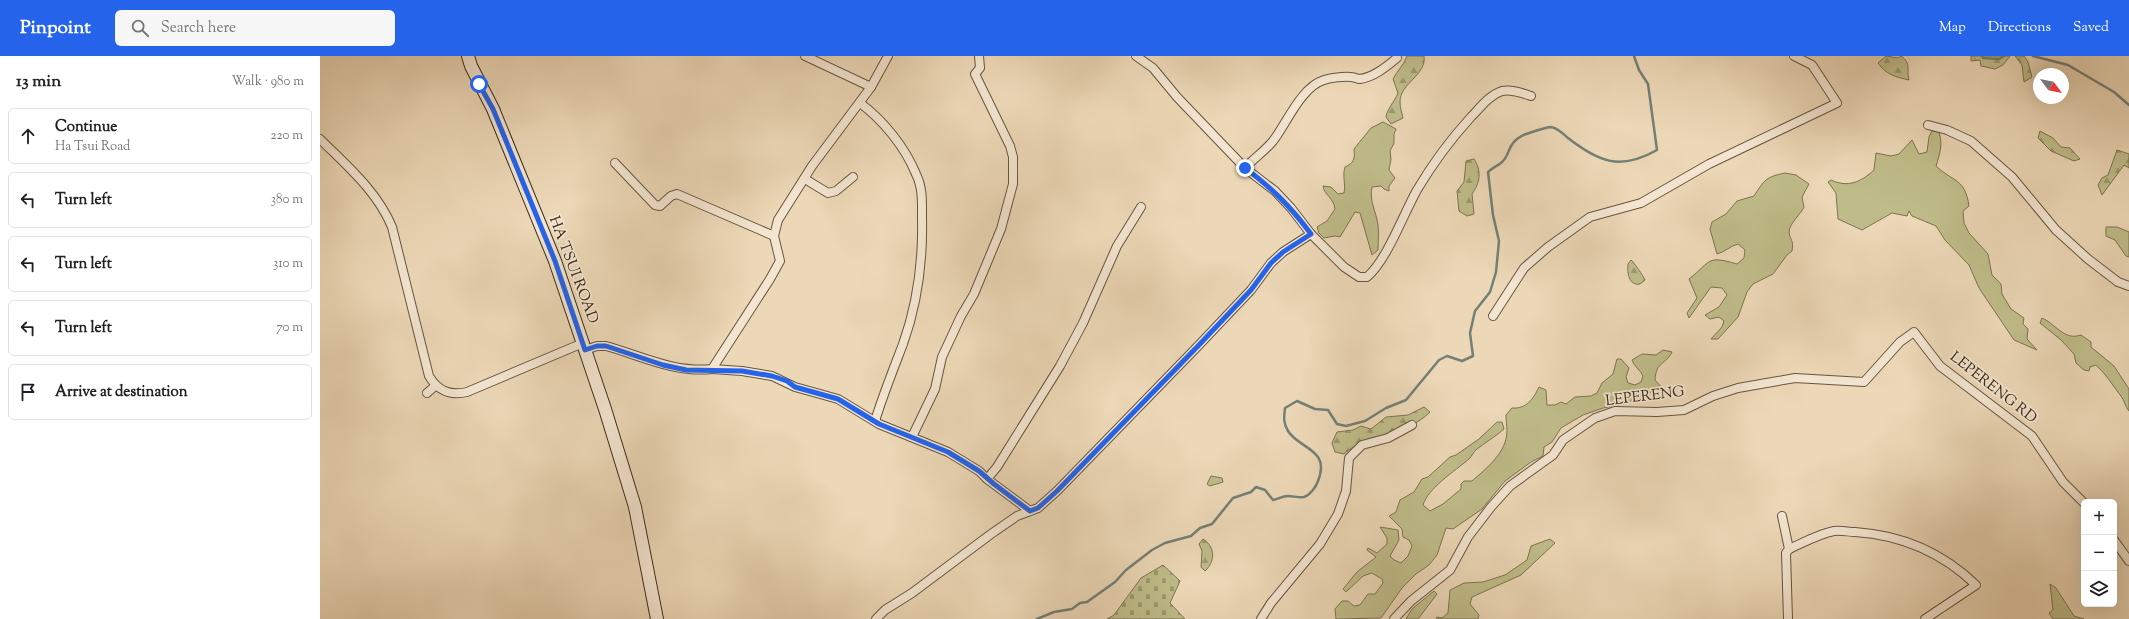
<!DOCTYPE html>
<html lang="en">
<head>
<meta charset="utf-8">
<style>
	body { margin:0; font-family:"Sorts Mill Goudy",serif; background:#f6f6f6; color:#202124 }
	.controls { position:absolute; right:12px; bottom:12px; display:grid; overflow:hidden; border-radius:6px; box-shadow:0 4px 16px #0002 }
	.controls button { width:36px; height:36px; display:grid; place-items:center; padding:0; border:0; border-bottom:1px solid #e0e0e0; background:#fff; color:#202124; font:20px sans-serif }
	.compass { position:absolute; left:1713px; top:12px; width:36px; height:36px; border-radius:50%; background:#fff; box-shadow:0 4px 16px #0002; rotate:122deg }
	.stop { position:absolute; width:12px; height:12px; margin:-9px; border:3px solid #2563eb; border-radius:50%; background:#fff }
	.stop.end { background:#2563eb; border-color:#fff; box-shadow:0 1px 4px #0008 }
	.list { margin:0; padding:0; list-style:none }
	h2 { display:flex; justify-content:space-between; align-items:center; height:52px; margin:0; padding:0 16px; font-size:17px }
	h2 small { font-size:13px; font-weight:400; color:#757577 }
	.list li { display:grid; grid-template-columns:26px 1fr auto; gap:12px; align-items:center; box-sizing:border-box; height:56px; margin:0 8px 8px; padding:0 8px; border:1px solid #e0e0e0; border-radius:6px }
	.list b { display:block; font-size:15px; white-space:nowrap }
	.list p { margin:0; font-size:13px; white-space:nowrap; color:#757577 }
	.list em { font-size:13px; font-style:normal; color:#757577 }
	.icon { flex:none; width:22px; height:22px; fill:none; stroke:currentColor; stroke-width:2; stroke-linecap:round; stroke-linejoin:round }
	.map { position:relative; flex:none; width:1809px; height:563px; overflow:hidden }
	header { display:flex; align-items:center; gap:24px; box-sizing:border-box; height:56px; padding:0 20px; background:#2563eb; color:#fff }
	header strong { font-size:19px }
	nav { display:flex; gap:22px; margin-inline-start:auto; font-size:14px }
	.search { width:280px; height:36px; background:#f6f6f6; display:flex; align-items:center; gap:10px; box-sizing:border-box; padding:0 14px; border-radius:6px; color:#757577; font-size:15px }
	main { display:flex }
	aside { flex:1; background:#fff }
	.map>svg:first-child { display:block }
</style>
</head>
<body>
<header>
<strong>Pinpoint</strong>
<div class="search"><svg class="icon" aria-label="search" viewBox="0 0 24 24"><circle cx="10" cy="10" r="6"/><path d="M15 15l6 6"/></svg>Search here</div>
<nav><a>Map</a><a>Directions</a><a>Saved</a></nav>
</header>
<main>
<aside>
<h2>13 min<small>Walk · 980 m</small></h2>
<ul class="list">
<li><svg class="icon" aria-label="ahead" viewBox="0 0 24 24"><path d="M12 20V5M6 11l6-6 6 6"/></svg><div><b>Continue</b><p>Ha Tsui Road</p></div><em>220 m</em></li>
<li><svg class="icon" aria-label="left" viewBox="0 0 24 24"><path d="M17 20v-9H6M10 6l-5 5 5 5"/></svg><div><b>Turn left</b></div><em>380 m</em></li>
<li><svg class="icon" aria-label="left" viewBox="0 0 24 24"><path d="M17 20v-9H6M10 6l-5 5 5 5"/></svg><div><b>Turn left</b></div><em>310 m</em></li>
<li><svg class="icon" aria-label="left" viewBox="0 0 24 24"><path d="M17 20v-9H6M10 6l-5 5 5 5"/></svg><div><b>Turn left</b></div><em>70 m</em></li>
<li><svg class="icon" aria-label="arrive" viewBox="0 0 24 24"><path d="M6 21V4h12l-3 4 3 4H6"/></svg><div><b>Arrive at destination</b></div></li>
</ul>
</aside>
<div class="map">
<svg width="1809" height="563" viewBox="0 0 1809 563">
	<defs>
		<pattern id="forest-firs" width="22" height="20" patternUnits="userSpaceOnUse"><rect width="22" height="20" fill="#bfbc89"/><path d="M5 1l3.5 6h-7zM16 11l3.5 6h-7z" fill="#9c996f"/></pattern>
		<pattern id="cemetery-stones" width="16" height="16" patternUnits="userSpaceOnUse"><rect width="16" height="16" fill="#bfbc89"/><path d="M2 7V4a2 2 0 0 1 4 0v3zM10 15v-3a2 2 0 0 1 4 0v3z" fill="#9c996f"/></pattern>
	</defs>
	<rect width="100%" height="100%" fill="#ecd7b6"/>
	<filter id="stains"><feTurbulence type="fractalNoise" baseFrequency=".005" numOctaves="4"/><feColorMatrix values="0 0 0 0 .2 0 0 0 0 .09 0 0 0 0 .02 0 0 0 .5 -.17"/></filter>
	<radialGradient id="worn" r=".72"><stop offset=".6" stop-color="#630" stop-opacity="0"/><stop offset="1" stop-color="#630" stop-opacity=".3"/></radialGradient>
	<g fill="#bfbc89" stroke="#7c7451">
		<path d="M1063,66L1076,73L1074,78V87L1070,95L1071,103L1069,114L1075,122L1069,130V135L1064,133L1061,130L1052,131C1049,145 1056,155 1058,169C1059,176 1058,186 1058,194L1052,199L1040,157L1035,156L1020,181L1015,180L1004,182L999,177L997,171L1007,165L1015,153C1014,142 1004,139 1003,130L1011,131L1018,138L1024,137C1026,128 1022,120 1025,111C1034,107 1035,103 1034,93L1051,72Z"/>
		<path d="M1612,75L1619,76C1623,89 1620,97 1616,110C1633,126 1645,122 1649,150L1643,155L1644,167L1649,177L1668,198L1672,219L1681,228L1682,238L1691,253L1704,262L1703,268L1708,273L1707,283L1717,294L1694,284L1659,232L1649,209L1625,184L1616,170L1592,160L1589,155L1587,160L1572,157L1542,174L1518,163L1516,137L1508,126L1511,124C1528,132 1541,126 1554,114L1556,97L1571,100L1579,98L1592,84L1599,98L1607,96L1609,81Z"/>
		<path d="M1465,117L1476,119L1489,128L1482,141L1484,151C1481,158 1469,168 1469,176C1470,185 1474,183 1472,195L1467,199L1453,218L1433,228L1427,236L1418,261L1398,283H1391L1402,271L1404,265L1399,261L1390,263L1385,259L1399,251L1407,239L1402,232L1391,231L1369,262L1367,257L1377,242L1369,223C1392,205 1386,199 1417,208L1424,202L1425,194L1418,188C1410,190 1405,196 1397,198L1390,173L1392,166L1406,158L1417,145L1434,140C1445,123 1446,121 1465,117Z"/>
		<path d="M1786,171H1797L1809,176V201L1806,200L1795,184L1786,180Z"/>
		<path d="M1722,262C1736,268 1744,285 1761,279L1771,286V291L1794,310L1809,333V355C1805,351 1805,345 1801,340C1793,330 1786,318 1776,309L1770,311L1769,315L1764,314L1756,307L1754,298L1741,284L1720,267Z"/>
		<path d="M1343,294L1352,296C1346,309 1336,305 1335,324L1344,334L1333,335L1304,348L1283,352L1263,359L1241,372L1232,386L1224,391L1223,400L1211,406L1185,425L1162,453L1133,473L1126,472L1117,499L1109,509L1096,518L1082,532L1061,562L1016,563L1015,553L1022,545H1028L1034,550L1040,549L1048,538H1055L1063,527L1062,523L1052,517L1043,520L1026,536L1023,533L1037,516L1056,501L1047,494L1048,492L1057,497L1067,488V482L1060,471L1078,474L1079,484L1070,500L1074,504L1081,507L1088,500L1092,490L1089,484L1083,481L1082,473L1069,460L1076,456L1080,444L1094,436L1102,423L1108,421L1130,401L1136,399L1159,383L1177,366H1182L1184,373C1175,381 1166,386 1157,393C1153,396 1152,400 1149,403C1135,415 1108,432 1103,449L1110,455L1123,448L1141,433V428L1144,425H1152C1167,412 1187,396 1187,375C1187,370 1186,365 1186,359L1192,352C1207,353 1213,343 1219,331L1226,334L1227,349H1235L1241,346L1246,348L1255,341L1271,340L1277,337L1282,327L1293,318L1297,303H1301L1309,312L1306,321L1308,327L1315,329L1321,326L1323,320C1320,313 1314,311 1312,304L1322,298L1336,299Z"/>
		<path d="M1230,483L1235,487L1201,519L1152,541L1150,548L1159,559L1158,563H1116L1117,561L1122,562L1128,557L1130,534L1144,527L1163,526L1185,519L1207,504L1211,490Z"/>
		<path d="M1730,528L1736,532L1754,560L1764,563H1733L1729,557L1733,554Z"/>
		<path d="M1114,535L1117,538L1098,563H1086L1092,553Z"/>
	</g>
	<g fill="url(#forest-firs)" stroke="#7c7451">
		<path d="M1087,0H1104C1107,19 1080,27 1080,46C1080,52 1082,57 1083,62L1071,68L1066,61C1067,53 1075,45 1078,37L1073,23C1077,15 1084,9 1087,0Z"/>
		<path d="M1566,0L1578,2L1581,0C1592,8 1586,13 1589,24C1576,21 1566,19 1558,7Z"/>
		<path d="M1651,0H1690L1683,9L1675,13L1661,10L1660,4L1651,5Z"/>
		<path d="M1695,0H1704L1708,6L1712,21L1704,26L1702,9Z"/>
		<path d="M1720,75L1733,82L1741,91L1750,92L1760,103L1754,105L1731,95L1718,82Z"/>
		<path d="M1797,94L1809,98V112L1804,109L1782,139L1778,129L1782,122L1788,119Z"/>
		<path d="M1154,103C1162,115 1160,127 1152,138L1154,158L1147,160L1139,155L1137,135L1144,126L1146,105Z"/>
		<path d="M1311,204C1313,205 1324,221 1325,224L1320,228C1309,230 1307,217 1308,208Z"/>
		<path d="M1104,351L1110,356C1087,380 1048,376 1024,398L1015,396L1012,387L1017,376L1033,374L1041,370L1051,373L1066,361L1088,359Z"/>
		<path d="M891,420L902,422L903,426L890,430L887,428Z"/>
		<path d="M883,483C896,491 895,506 885,515L881,511L882,495L879,488Z"/>
	</g>
	<path fill="url(#cemetery-stones)" stroke="#7c7451" d="M843,509L860,525L850,547L865,563H787L794,559L821,522Z"/>
	<g fill="none" stroke-linecap="round" stroke-linejoin="round">
		<g stroke="#738076" stroke-width="2.5">
			<path d="M1662,0L1663,2L1679,3L1684,0"/>
			<path d="M1713,0L1748,9L1794,36L1809,49"/>
			<path d="M717,563L734,556L752,553L760,547L767,546L795,526L806,514L832,494L845,487L871,480L880,472L892,468L913,442L931,436L936,431L945,434L953,444C958,443 963,440 968,440C973,440 979,442 984,441C990,439 996,431 998,425C1011,393 979,393 968,375C963,367 964,361 965,352L977,345L995,353L1008,354L1017,368L1026,370L1045,365L1066,352L1086,344L1119,304L1127,300L1142,305L1153,300L1150,277L1155,255L1170,236L1176,216L1179,185L1173,159L1168,116C1172,112 1177,110 1181,107C1192,98 1185,87 1206,78C1212,76 1223,72 1230,71C1237,71 1243,78 1248,82C1279,106 1300,115 1337,94L1328,28L1319,14L1314,0"/>
		</g>
		<g stroke="#665640" stroke-width="10">
			<g id="street">
				<path d="M485,0L551,31"/>
				<path d="M816,0L833,12L857,41L925,112L955,135L971,152L991,178L1024,211L1039,221H1047C1067,204 1083,159 1097,134C1113,107 1130,84 1151,61C1160,52 1169,39 1182,35C1191,33 1202,37 1211,40"/>
				<path d="M540,47C563,64 585,91 596,118C603,132 602,147 602,162C603,204 597,249 583,288C573,314 563,339 555,365"/>
				<path d="M1608,69L1627,74L1651,85L1692,121L1736,174L1768,203L1798,226L1809,230"/>
				<path d="M0,83C27,110 57,135 72,171L109,320C118,335 130,340 147,336L263,287"/>
				<path d="M295,107L335,149L340,150L351,140L357,138L454,180"/>
				<path d="M925,112C934,102 944,96 953,85C967,67 981,31 1004,24C1010,22 1024,20 1031,21C1034,21 1037,23 1040,23C1054,21 1066,11 1077,2"/>
				<path d="M485,123L508,137L516,135L533,121"/>
				<path d="M1173,260L1204,212L1228,191L1270,161L1321,147L1389,108L1517,47L1492,9L1474,0"/>
				<path d="M265,294L277,290H286C322,300 354,317 392,313L450,223L460,205L454,180L458,164L492,110L551,31L568,0"/>
				<path d="M392,313L422,315L452,320L475,331L518,343L559,368L628,396L659,415L667,423L710,455"/>
				<path d="M107,337L115,330"/>
				<path d="M592,381L615,333L622,301L641,260L654,238L681,173L693,128V101L690,90L655,18L660,12L659,0"/>
				<path d="M667,423L677,411L740,310L763,267L797,190L821,151"/>
				<path d="M1462,460L1469,493L1466,497L1468,563"/>
				<path d="M1794,484L1809,505"/>
				<path d="M1469,493C1483,487 1498,478 1514,475C1521,474 1529,476 1535,476C1581,479 1623,497 1656,529L1605,563"/>
				<path d="M556,563L565,554L592,537L671,478L697,460L718,452L737,435L878,290L931,234L951,207L963,196L991,178"/>
				<path d="M941,563L951,547L1000,488L1018,458L1026,435L1029,402L1042,389L1068,382L1092,369"/>
				<path d="M1074,563L1091,545L1130,514L1148,481L1171,451L1190,430L1233,399L1243,384L1275,362L1295,355L1337,356L1364,354L1393,340L1418,332L1475,322L1544,326L1580,286L1594,276L1620,310L1712,380L1743,426L1764,447"/>
			</g>
		</g>
		<g stroke="#392b19" stroke-width="14">
			<path id="secondary" d="M148,0L151,10L173,53L235,205L285,353L315,451L337,563"/>
		</g>
		<use href="#street" stroke="#f3e5d0" stroke-width="8"/>
		<use href="#secondary" stroke="#f3e5d0" stroke-width="12"/>
	</g>
	<g fill="none" stroke-linecap="round" stroke-linejoin="round">
		<path stroke="#2563eb" stroke-width="5" d="M159,28L173,53L235,205L265,294L277,290H286L343,309L366,314L422,315L452,320L467,325L475,331L518,343L559,368L628,396L659,415L674,428L710,455L718,452L737,435L878,290L931,234L951,207L963,196L991,178C970,150 953,133 925,112"/>
	</g>
	<g text-anchor="middle" dominant-baseline="central" stroke-width="3.5" stroke-linejoin="round" paint-order="stroke">
		<g font-size="15" fill="#392b19" stroke="#f3e5d0">
			<text transform="translate(253 214) rotate(69)">HA TSUI ROAD</text>
			<text transform="translate(1673 332) rotate(38)">LEPERENG RD</text>
			<text transform="translate(1325 341) rotate(-7)">LEPERENG</text>
		</g>
	</g>
	<rect width="100%" height="100%" filter="url(#stains)"/>
	<rect width="100%" height="100%" fill="url(#worn)"/>
</svg>
<div class="controls">
<button>+</button>
<button>−</button>
<button><svg class="icon" aria-label="layers" viewBox="0 0 24 24"><path d="M12 4l9 5-9 5-9-5zM3 14l9 5 9-5"/></svg></button>
</div>
<svg class="compass" viewBox="-18 -18 36 36"><path d="M0-13l5 13h-10z" fill="#e53935"/><path d="M0 13l5-13h-10z" fill="#757577"/></svg>
<div class="stop" style="left:159px;top:28px"></div>
<div class="stop end" style="left:925px;top:112px"></div>
</div>
</main>
</body>
</html>
